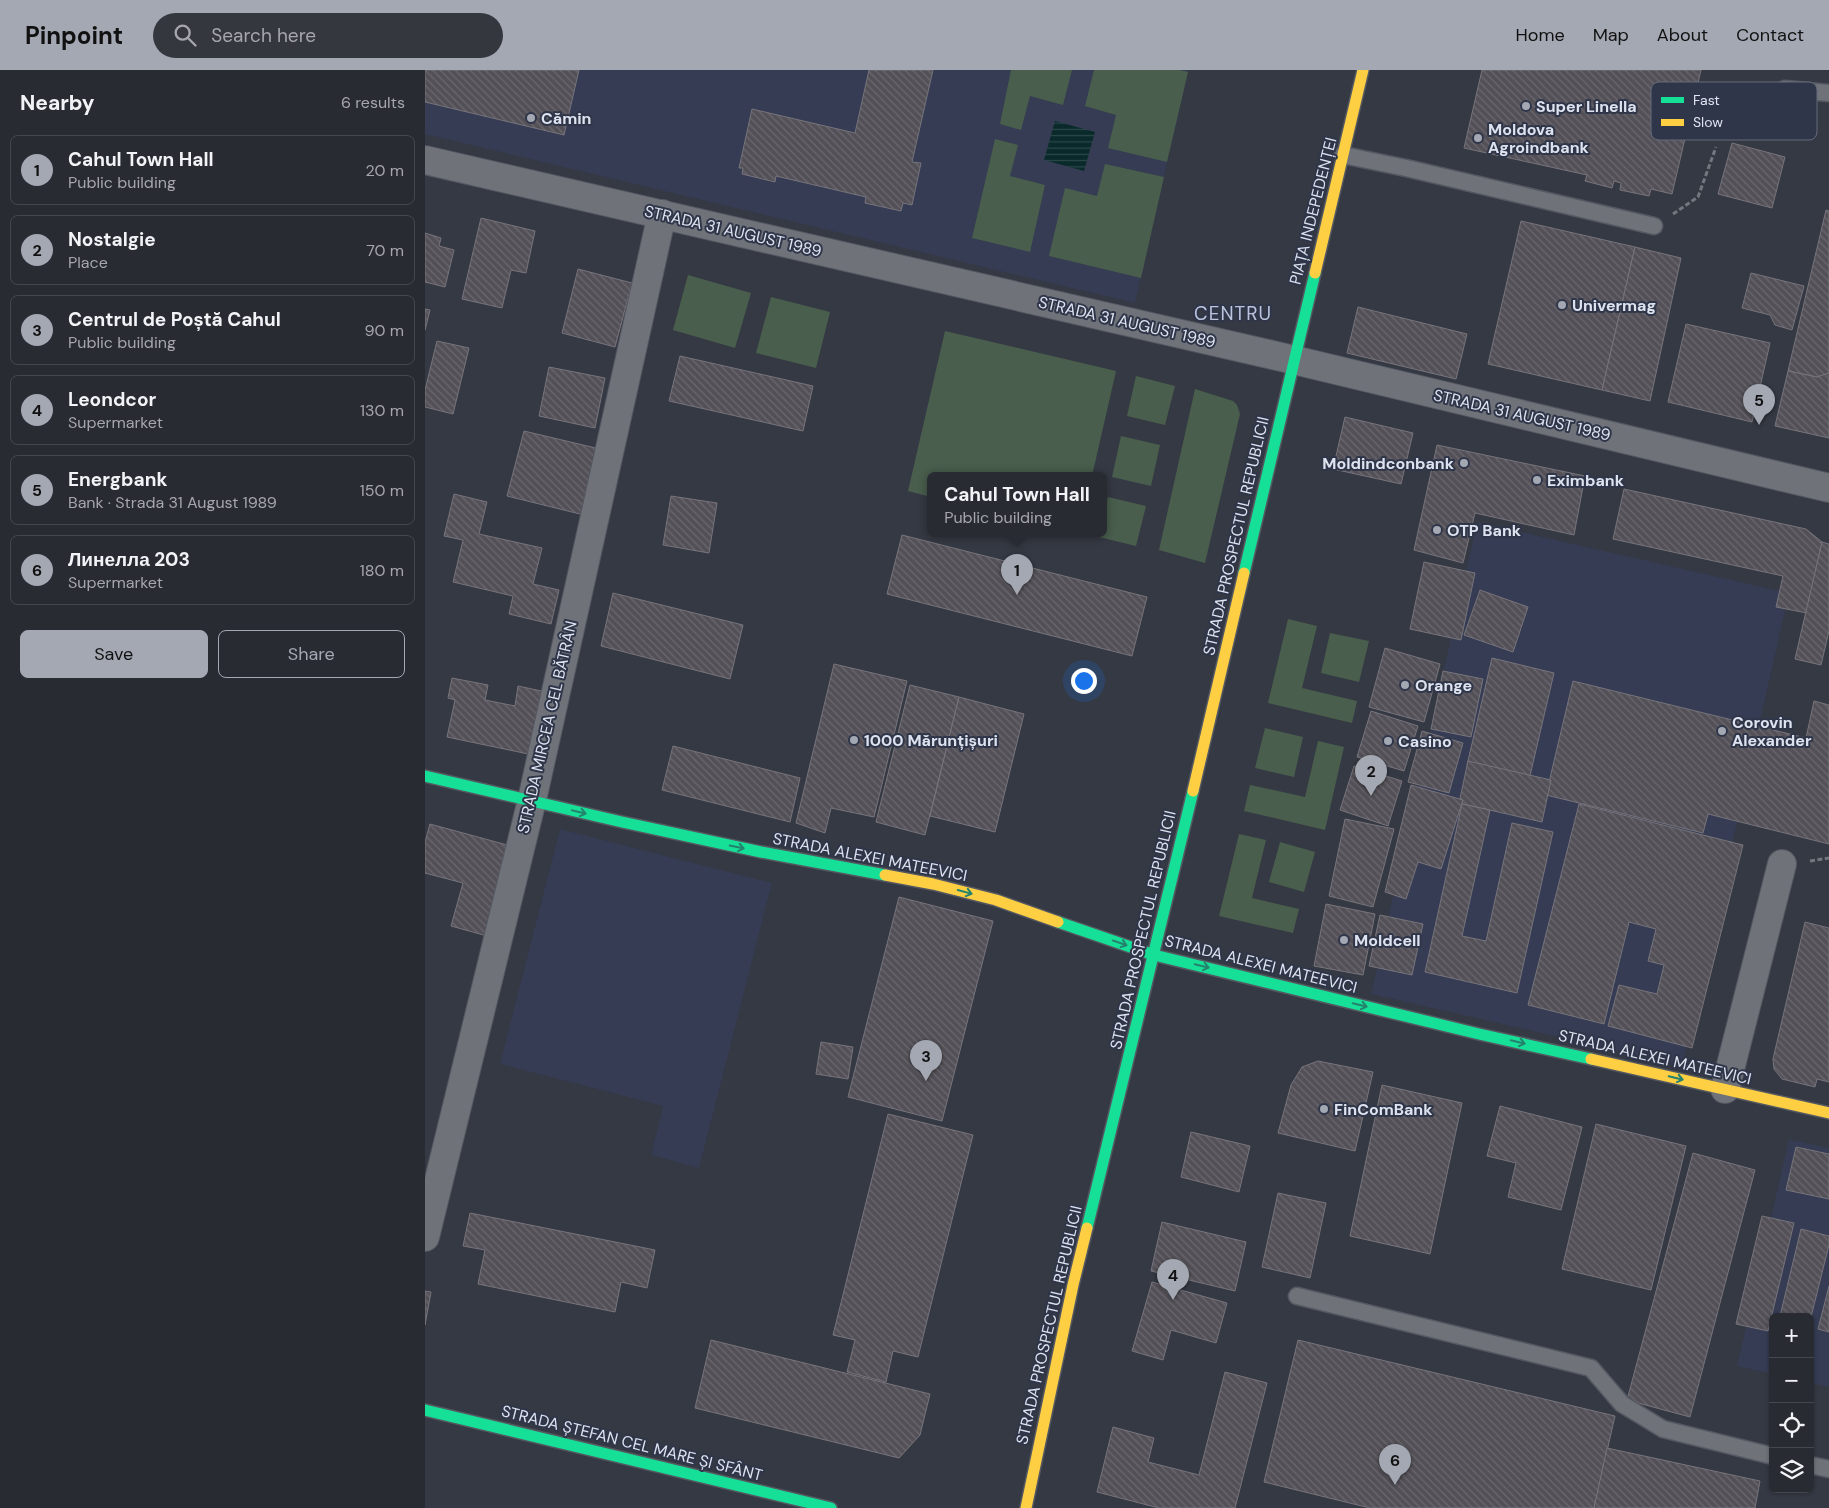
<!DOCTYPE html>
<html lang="en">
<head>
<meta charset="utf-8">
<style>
	body { margin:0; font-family:"DM Sans",sans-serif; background:#34373e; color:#f1f3f6 }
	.controls { position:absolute; right:15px; bottom:15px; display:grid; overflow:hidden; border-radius:8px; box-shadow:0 1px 4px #0004 }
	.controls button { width:45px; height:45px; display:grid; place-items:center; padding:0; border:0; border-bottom:1px solid #44474d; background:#282b32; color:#f1f3f6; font:25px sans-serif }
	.you { position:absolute; left:658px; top:610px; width:18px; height:18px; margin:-12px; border:4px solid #fff; border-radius:50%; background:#1a73e8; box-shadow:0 0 0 8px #1a73e833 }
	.badge { display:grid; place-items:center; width:32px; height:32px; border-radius:50%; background:#a3a8b3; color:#111; font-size:16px; font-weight:700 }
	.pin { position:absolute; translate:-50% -41px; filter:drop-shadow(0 1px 2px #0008) }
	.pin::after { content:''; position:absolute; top:26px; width:18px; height:15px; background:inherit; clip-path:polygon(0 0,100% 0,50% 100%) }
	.popup { position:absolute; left:502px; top:402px; width:180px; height:65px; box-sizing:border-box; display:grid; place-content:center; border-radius:8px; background:#282b32; filter:drop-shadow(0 1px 4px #0005); font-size:16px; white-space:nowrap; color:#a5a7ac }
	.popup b { font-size:19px; color:#f1f3f6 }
	.popup::after { content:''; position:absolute; left:50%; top:100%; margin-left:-10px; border:10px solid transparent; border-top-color:#282b32 }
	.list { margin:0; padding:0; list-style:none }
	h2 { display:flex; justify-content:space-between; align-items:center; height:65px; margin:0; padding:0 20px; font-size:21px }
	h2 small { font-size:16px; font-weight:400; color:#a5a7ac }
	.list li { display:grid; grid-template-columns:32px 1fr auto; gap:15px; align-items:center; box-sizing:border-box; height:70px; margin:0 10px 10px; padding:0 10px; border:1px solid #44474d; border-radius:8px }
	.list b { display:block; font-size:19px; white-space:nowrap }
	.list p { margin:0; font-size:16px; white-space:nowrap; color:#a5a7ac }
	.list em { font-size:16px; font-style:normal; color:#a5a7ac }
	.actions { display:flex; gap:10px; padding:15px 20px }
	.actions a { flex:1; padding:11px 0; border:1px solid #a3a8b3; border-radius:8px; text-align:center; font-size:18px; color:#a3a8b3 }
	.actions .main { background:#a3a8b3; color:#111 }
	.icon { flex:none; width:28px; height:28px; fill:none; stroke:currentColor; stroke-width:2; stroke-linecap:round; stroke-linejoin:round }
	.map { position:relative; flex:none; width:1404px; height:1438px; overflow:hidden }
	header { display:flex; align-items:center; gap:30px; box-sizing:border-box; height:70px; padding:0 25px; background:#a3a8b3; color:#111 }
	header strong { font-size:24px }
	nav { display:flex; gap:28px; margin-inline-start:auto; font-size:18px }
	.search { width:350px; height:45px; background:#34373e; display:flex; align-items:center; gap:12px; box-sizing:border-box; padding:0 18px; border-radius:28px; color:#a5a7ac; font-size:19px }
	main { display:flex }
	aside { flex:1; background:#282b32 }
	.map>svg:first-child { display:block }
</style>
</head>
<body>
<header>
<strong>Pinpoint</strong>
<div class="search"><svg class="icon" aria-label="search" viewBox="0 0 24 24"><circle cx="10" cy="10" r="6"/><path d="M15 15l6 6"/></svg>Search here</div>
<nav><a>Home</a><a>Map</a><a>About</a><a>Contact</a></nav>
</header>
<main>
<aside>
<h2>Nearby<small>6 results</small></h2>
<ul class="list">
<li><span class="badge">1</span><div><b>Cahul Town Hall</b><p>Public building</p></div><em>20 m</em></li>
<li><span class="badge">2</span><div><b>Nostalgie</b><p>Place</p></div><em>70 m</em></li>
<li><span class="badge">3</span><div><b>Centrul de Poștă Cahul</b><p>Public building</p></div><em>90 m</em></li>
<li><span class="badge">4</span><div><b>Leondcor</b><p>Supermarket</p></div><em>130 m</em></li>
<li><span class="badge">5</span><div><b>Energbank</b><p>Bank · Strada 31 August 1989</p></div><em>150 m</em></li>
<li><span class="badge">6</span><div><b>Линелла 203</b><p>Supermarket</p></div><em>180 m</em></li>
</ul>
<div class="actions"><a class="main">Save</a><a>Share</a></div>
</aside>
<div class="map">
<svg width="1404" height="1438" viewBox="0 0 1404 1438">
	<defs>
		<pattern id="water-rules" width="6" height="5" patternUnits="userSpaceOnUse" patternTransform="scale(1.25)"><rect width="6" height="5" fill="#09292a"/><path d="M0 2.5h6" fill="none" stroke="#2c4849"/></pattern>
		<pattern id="building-back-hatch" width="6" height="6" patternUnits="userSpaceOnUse" patternTransform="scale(1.25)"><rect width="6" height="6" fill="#535057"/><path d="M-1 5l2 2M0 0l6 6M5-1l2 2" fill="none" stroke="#6b696f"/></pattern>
	</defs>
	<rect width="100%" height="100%" fill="#353943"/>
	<g fill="#353c53">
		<path d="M0,0H763L710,233L0,64Z"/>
		<path d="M1052,452L1364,523L1257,995L946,924Z"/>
		<path d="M135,759L347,813L274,1098L226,1085L238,1036L75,994Z"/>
		<path d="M1364,1069L1404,1078V1317L1385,1313V1247H1348V1304L1312,1296Z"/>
	</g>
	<g fill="#495e4d">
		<path d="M586,0H647L638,35L605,26L596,60L575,54Z"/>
		<path d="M669,0H755L763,2L742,92L683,78L691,45L660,36Z"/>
		<path d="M570,69L593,75L585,106L620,115L605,182L547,168Z"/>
		<path d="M680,94L739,107L716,208L624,186L640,118L672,126Z"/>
		<path d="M263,205L326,223L310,278L248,260Z"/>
		<path d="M346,227L405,242L391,298L331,283Z"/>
		<path d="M520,261L691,301L667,406H506V427L483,421Z"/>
		<path d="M711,306L750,316L740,355L702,346Z"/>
		<path d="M770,319L808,331L812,335L815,344L780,493L734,480Z"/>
		<path d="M696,366L735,375L726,416L687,407Z"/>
		<path d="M683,427L721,436L711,476L674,467V464H678V448Z"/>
		<path d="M863,549L892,556L877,618L932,631L927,653L843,633Z"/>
		<path d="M905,563L944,571L934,612L896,603Z"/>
		<path d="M840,658L878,667L869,707L830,698Z"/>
		<path d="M893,671L919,677L900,760L819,741L825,715L880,727Z"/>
		<path d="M814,764L841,770L827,828L874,839L868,863L794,846Z"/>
		<path d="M855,772L890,782L879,822L844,812Z"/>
	</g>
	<path fill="url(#water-rules)" d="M630,51L670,62L659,101L619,90Z"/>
	<g fill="url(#building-back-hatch)" stroke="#77747c">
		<path d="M0,0H154L139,65L0,32Z"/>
		<path d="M444,0H508L487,92L496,93L487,135L478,133L476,141L440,133L441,127L351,106L350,112L317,104L318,98H314L327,39L430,63Z"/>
		<path d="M1057,0H1276L1247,124L1226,119L1224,126L1195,120L1196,113L1189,111L1187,118L1160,111L1162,105L1039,78Z"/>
		<path d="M1307,73L1360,87L1347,138L1293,124Z"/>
		<path d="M1401,140L1404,141V303L1392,307L1363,301Z"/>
		<path d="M56,148L110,161L101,203L86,200L77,238L37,229Z"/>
		<path d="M1096,151L1210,177L1177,320L1063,294Z"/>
		<path d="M0,163L16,168L14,176L29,180L20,217L0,212Z"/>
		<path d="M1210,177L1256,188L1225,331L1177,320Z"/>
		<path d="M153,199L207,213L190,277L137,263Z"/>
		<path d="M1326,203L1379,216L1367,260L1350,255L1345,245L1317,238Z"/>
		<path d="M933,237L1042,264L1031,309L922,283Z"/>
		<path d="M0,239L5,240L0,260Z"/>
		<path d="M1261,254L1345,273L1327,352L1243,332Z"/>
		<path d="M12,271L44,278L28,344L0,337V320Z"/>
		<path d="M255,286L388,316L378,361L244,331Z"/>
		<path d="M124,297L180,308L170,358L114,346Z"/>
		<path d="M1363,301L1392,307L1404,303V368L1350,356Z"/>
		<path d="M920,347L988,363L976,414L908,399Z"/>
		<path d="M99,361L175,379L159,445L82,426Z"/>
		<path d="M1012,375L1160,406L1149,465L1050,443L1038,493L989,480Z"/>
		<path d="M1199,419L1381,459L1397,472L1382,543L1351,537L1358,506L1188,469Z"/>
		<path d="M29,424L62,432L54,464L117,478L108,514L134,520L126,554L84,544L88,526L28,512L38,470L19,466Z"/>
		<path d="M246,426L292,433L284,483L238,475Z"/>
		<path d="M477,465L722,527L707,586L462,524Z"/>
		<path d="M1397,472L1404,474V561L1396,595L1370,589Z"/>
		<path d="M999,492L1050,503L1036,570L985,559Z"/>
		<path d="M1055,520L1103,537L1088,582L1039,565Z"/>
		<path d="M188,523L318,555L305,609L176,576Z"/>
		<path d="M960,578L1015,594L999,652L944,637Z"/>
		<path d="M1067,588L1129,603L1104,710L1042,695Z"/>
		<path d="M409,594L482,611L449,747L406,738L400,763L371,753Z"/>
		<path d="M1018,601L1058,609L1046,667L1006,659Z"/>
		<path d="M27,608L63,615L60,630L90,636L93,616L121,622L108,685L22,667L30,630L23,628Z"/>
		<path d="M1148,611L1381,668L1389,631L1404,635V774L1283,744L1278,763L1121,725Z"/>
		<path d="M485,615L534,627L500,765L451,752Z"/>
		<path d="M534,627L599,644L570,762L505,746Z"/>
		<path d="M946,641L993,656L979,701L932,687Z"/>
		<path d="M997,661L1038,673L1024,723L983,712Z"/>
		<path d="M248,676L375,708L365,752L237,720Z"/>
		<path d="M1043,691L1126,710L1117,752L1034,733Z"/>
		<path d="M929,696L977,711L963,756L915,740Z"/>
		<path d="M986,715L1038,730L1016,799L993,792L981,829L960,822Z"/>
		<path d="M1037,734L1065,740L1037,866L1061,871L1087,753L1128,762L1092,923L1000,902Z"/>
		<path d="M1154,734L1318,775L1267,978L1183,956L1194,915L1232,924L1239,895L1223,891L1231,859L1204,852L1179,954L1103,935Z"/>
		<path d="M920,749L969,759L948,837L904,826Z"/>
		<path d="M5,754L86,776L62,866L26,856L38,813L0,803V772Z"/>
		<path d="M474,827L568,851L517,1051L423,1027Z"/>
		<path d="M901,834L950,844L938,905L889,896Z"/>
		<path d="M955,845L998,854L987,905L944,896Z"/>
		<path d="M1380,852L1404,858V1012L1392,1009L1390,1017L1357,1009L1349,999L1348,989Z"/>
		<path d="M396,972L428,977L423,1009L391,1004Z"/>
		<path d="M893,991L948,1002L930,1081L853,1063L866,1015L877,997Z"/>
		<path d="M957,1015L1037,1033L1005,1184L925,1166Z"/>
		<path d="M1075,1036L1157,1057L1136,1140L1083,1127L1091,1093L1062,1086Z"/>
		<path d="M463,1044L548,1065L493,1287L468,1281L461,1312L422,1302L430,1270L408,1265Z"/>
		<path d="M1171,1054L1261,1076L1226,1220L1137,1199Z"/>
		<path d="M766,1062L825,1076L814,1122L756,1107Z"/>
		<path d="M1371,1077L1404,1084V1129L1361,1120Z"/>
		<path d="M1268,1083L1330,1100L1265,1347L1202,1330Z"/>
		<path d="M853,1123L901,1133L885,1208L837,1197Z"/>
		<path d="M45,1143L230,1180L222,1218L196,1212L190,1242L53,1214L60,1180L38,1176Z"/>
		<path d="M1337,1146L1369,1153L1343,1261L1311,1254Z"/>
		<path d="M737,1152L821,1172L810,1221L726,1201Z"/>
		<path d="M1376,1159L1404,1166V1175L1385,1251V1247L1355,1246Z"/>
		<path d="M727,1212L802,1233L791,1273L746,1260L738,1290L707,1281Z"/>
		<path d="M1404,1216V1262L1393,1259Z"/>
		<path d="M0,1221L6,1222L0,1255Z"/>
		<path d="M286,1270L505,1324L495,1365L474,1388L270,1338Z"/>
		<path d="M873,1270L1190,1346L1169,1438H945L839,1412Z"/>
		<path d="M800,1302L842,1313L810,1438H734L672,1422L688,1357L729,1368L723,1392L774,1405Z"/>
		<path d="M1182,1378L1335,1411L1330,1438H1169Z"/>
	</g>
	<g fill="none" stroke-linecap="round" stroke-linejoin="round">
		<g stroke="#545861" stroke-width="19">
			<g id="lane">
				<path d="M1299,55L1360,19L1404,23"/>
				<path d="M918,85L981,98L1229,156"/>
				<path d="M872,1226L1166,1298L1197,1334L1238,1359L1348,1386"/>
				<path d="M1385,1395L1404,1399"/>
			</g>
		</g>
		<g stroke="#545861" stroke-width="30">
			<g id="street">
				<path d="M0,90L869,290L1404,418"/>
				<path d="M1300,1019L1357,794"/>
				<path d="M0,1167L107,730L237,144"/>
			</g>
		</g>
		<g stroke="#545861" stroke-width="14">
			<g id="fast">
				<path d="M819,503L890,203"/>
				<path d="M0,706L197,752L336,782L460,805"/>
				<path d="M633,852L729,885L1054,964L1166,989"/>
				<path d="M662,1158L768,721"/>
				<path d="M0,1340L406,1438"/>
			</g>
		</g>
		<g stroke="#545861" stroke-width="14">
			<g id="slow">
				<path d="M890,203L938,0"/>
				<path d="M768,721L819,503"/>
				<path d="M460,805L508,814L571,830L633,852"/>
				<path d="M1166,989L1404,1043"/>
				<path d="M601,1438L648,1215L662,1158"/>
			</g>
		</g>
		<g stroke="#74777e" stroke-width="3" stroke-dasharray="5 2.5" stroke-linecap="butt">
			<path d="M1248,144L1273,127L1291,77"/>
			<path d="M1385,791L1404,788"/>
		</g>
		<use href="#lane" stroke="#6f7279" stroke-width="16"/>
		<use href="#street" stroke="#6f7279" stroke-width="28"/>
		<use href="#fast" stroke="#16e098" stroke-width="11"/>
		<use href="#slow" stroke="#ffcf43" stroke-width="11"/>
	</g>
	<defs><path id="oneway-shaft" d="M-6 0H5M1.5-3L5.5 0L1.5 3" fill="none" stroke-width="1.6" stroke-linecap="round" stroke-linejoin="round" transform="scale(1.25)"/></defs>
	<g stroke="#24826d">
		<use href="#oneway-shaft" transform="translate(154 742) rotate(14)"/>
		<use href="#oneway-shaft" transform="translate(312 777) rotate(12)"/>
		<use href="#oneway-shaft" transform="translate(540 822) rotate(15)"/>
		<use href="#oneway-shaft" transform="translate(695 873) rotate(19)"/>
		<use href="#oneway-shaft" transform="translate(777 896) rotate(14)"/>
		<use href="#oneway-shaft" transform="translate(935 935) rotate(14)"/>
		<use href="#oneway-shaft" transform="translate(1093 972) rotate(13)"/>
		<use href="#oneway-shaft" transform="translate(1251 1008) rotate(13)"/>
	</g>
	<g fill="#a3a8b3" stroke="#2f3649" stroke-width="2">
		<circle cx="1101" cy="36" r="5"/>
		<circle cx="106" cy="48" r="5"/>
		<circle cx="1053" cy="68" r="5"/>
		<circle cx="1137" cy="235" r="5"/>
		<circle cx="1039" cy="393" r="5"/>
		<circle cx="1112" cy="410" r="5"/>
		<circle cx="1012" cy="460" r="5"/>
		<circle cx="980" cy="615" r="5"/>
		<circle cx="1297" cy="661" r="5"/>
		<circle cx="429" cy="670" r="5"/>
		<circle cx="963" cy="671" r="5"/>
		<circle cx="919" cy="870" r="5"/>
		<circle cx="899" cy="1039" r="5"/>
	</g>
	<g text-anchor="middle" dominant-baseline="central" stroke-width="4" stroke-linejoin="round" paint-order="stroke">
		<g font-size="16" font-weight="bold" fill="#dee3ef" stroke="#2f3649" text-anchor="start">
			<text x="1111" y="36">Super Linella</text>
			<text x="116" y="48">Cămin</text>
			<text x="1063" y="59">Moldova<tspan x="1063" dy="18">Agroindbank</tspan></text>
			<text x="1147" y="235">Univermag</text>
			<text x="1029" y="393" text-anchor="end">Moldindconbank</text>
			<text x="1122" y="410">Eximbank</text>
			<text x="1022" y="460">OTP Bank</text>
			<text x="990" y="615">Orange</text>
			<text x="1307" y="652">Corovin<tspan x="1307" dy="18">Alexander</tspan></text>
			<text x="439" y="670">1000 Mărunțișuri</text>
			<text x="973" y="671">Casino</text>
			<text x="929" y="870">Moldcell</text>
			<text x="909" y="1039">FinComBank</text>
		</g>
		<g font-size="16" fill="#dee3ef" stroke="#2f3649">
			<text transform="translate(888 141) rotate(-76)">PIAȚA INDEPEDENȚEI</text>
			<text transform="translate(308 161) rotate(13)">STRADA 31 AUGUST 1989</text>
			<text transform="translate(702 252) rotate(13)">STRADA 31 AUGUST 1989</text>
			<text transform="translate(1097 345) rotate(13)">STRADA 31 AUGUST 1989</text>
			<text transform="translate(811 466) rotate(-77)">STRADA PROSPECTUL REPUBLICII</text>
			<text transform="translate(122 657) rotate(-77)">STRADA MIRCEA CEL BĂTRÂN</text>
			<text transform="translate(445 787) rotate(11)">STRADA ALEXEI MATEEVICI</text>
			<text transform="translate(718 860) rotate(-77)">STRADA PROSPECTUL REPUBLICII</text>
			<text transform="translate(836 894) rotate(14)">STRADA ALEXEI MATEEVICI</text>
			<text transform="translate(1230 987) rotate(13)">STRADA ALEXEI MATEEVICI</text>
			<text transform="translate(624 1255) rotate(-77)">STRADA PROSPECTUL REPUBLICII</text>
			<text transform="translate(207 1373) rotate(14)">STRADA ȘTEFAN CEL MARE ȘI SFÂNT</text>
		</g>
		<g font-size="19" letter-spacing="1" fill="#bbc4dc" stroke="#2f3649">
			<text x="808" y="243">CENTRU</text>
		</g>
	</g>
	<rect x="1226" y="12" width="166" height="58" rx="8" fill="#2f3649" stroke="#646a7b" stroke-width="1"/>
	<rect x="1236" y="27" width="23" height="6" fill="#16e098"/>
	<rect x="1236" y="49" width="23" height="7" fill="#ffcf43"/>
	<g font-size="14" fill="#dee3ef">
		<text x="1268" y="35">Fast</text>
		<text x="1268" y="57">Slow</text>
	</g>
</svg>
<div class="controls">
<button>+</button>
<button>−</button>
<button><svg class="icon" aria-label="locate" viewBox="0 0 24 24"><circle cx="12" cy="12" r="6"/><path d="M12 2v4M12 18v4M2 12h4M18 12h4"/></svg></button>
<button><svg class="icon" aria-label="layers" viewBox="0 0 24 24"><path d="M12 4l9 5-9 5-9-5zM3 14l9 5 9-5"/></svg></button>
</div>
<div class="you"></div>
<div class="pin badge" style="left:592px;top:525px">1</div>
<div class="popup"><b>Cahul Town Hall</b>Public building</div>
<div class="pin badge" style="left:946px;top:726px">2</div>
<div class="pin badge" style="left:501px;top:1011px">3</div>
<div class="pin badge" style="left:748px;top:1230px">4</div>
<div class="pin badge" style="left:1334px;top:355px">5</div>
<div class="pin badge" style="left:970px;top:1415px">6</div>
</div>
</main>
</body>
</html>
